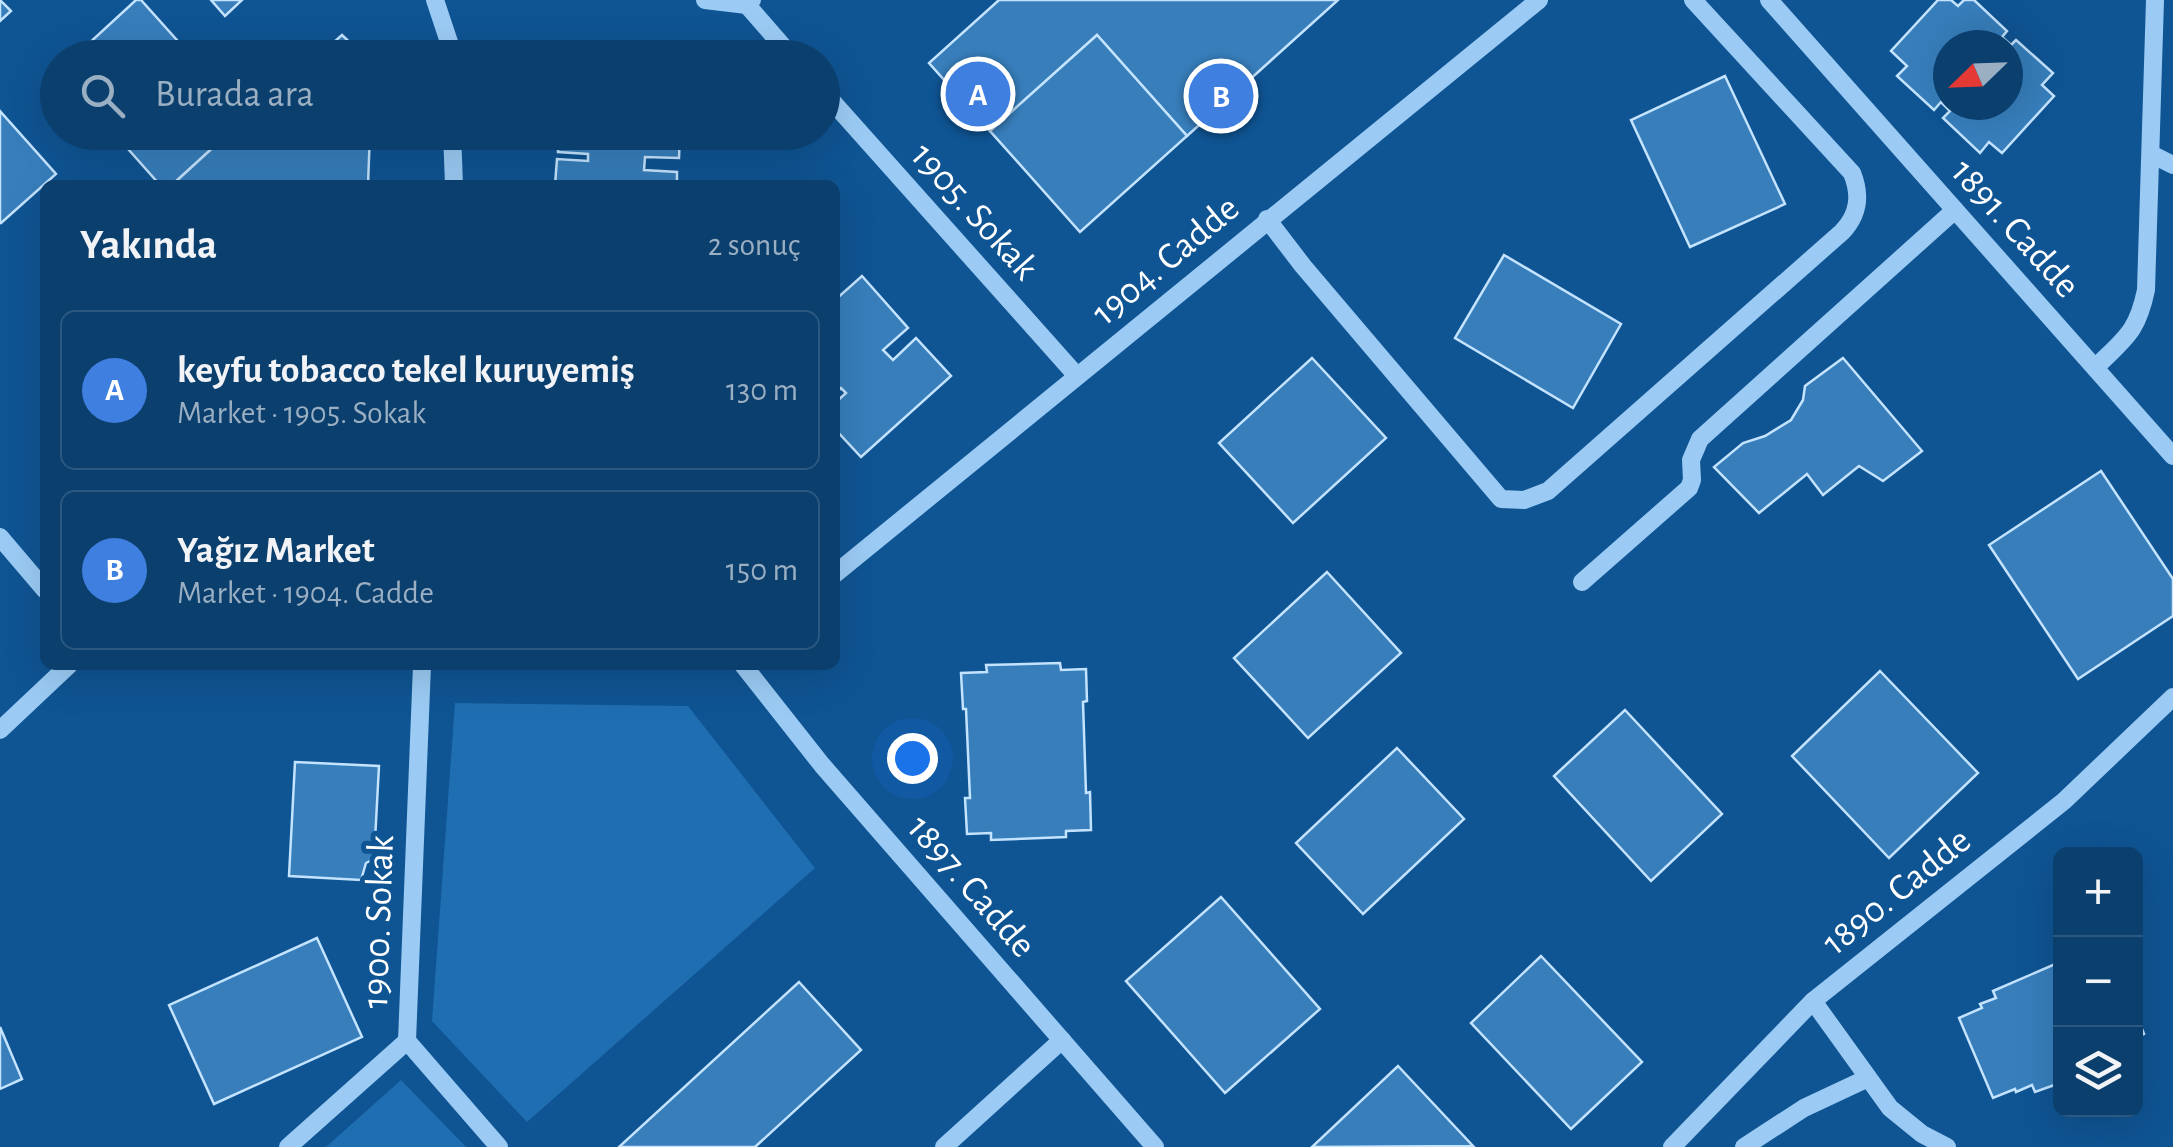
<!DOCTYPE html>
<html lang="tr">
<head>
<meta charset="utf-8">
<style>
	body { margin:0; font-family:"Alegreya Sans",sans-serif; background:#194a76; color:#f1f3f6 }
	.controls { position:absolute; right:30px; bottom:30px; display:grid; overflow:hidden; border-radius:15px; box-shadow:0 10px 40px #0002 }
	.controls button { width:90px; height:90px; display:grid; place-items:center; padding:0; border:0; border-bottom:2px solid #2b5881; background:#0b3f6e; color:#f1f3f6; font:50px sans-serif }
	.compass { position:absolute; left:1933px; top:30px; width:90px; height:90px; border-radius:50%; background:#0b3f6e; box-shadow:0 10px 40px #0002; rotate:247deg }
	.you { position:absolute; left:912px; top:758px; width:35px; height:35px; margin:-25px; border:8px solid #fff; border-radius:50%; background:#1a73e8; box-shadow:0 0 0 15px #1a73e833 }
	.badge { display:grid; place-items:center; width:65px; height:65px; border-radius:50%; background:#8c9099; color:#fff; font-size:32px; font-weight:700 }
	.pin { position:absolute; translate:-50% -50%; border:5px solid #fff; box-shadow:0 2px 10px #0006 }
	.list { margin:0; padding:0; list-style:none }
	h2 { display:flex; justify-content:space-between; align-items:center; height:130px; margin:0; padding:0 40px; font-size:42px }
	h2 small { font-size:32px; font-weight:400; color:#9aafc2 }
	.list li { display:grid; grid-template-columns:65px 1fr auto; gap:30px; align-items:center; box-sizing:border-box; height:160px; margin:0 20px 20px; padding:0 20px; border:2px solid #2b5881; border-radius:15px }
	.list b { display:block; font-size:38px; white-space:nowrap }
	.list p { margin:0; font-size:32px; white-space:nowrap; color:#9aafc2 }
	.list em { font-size:32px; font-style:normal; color:#9aafc2 }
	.icon { flex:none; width:55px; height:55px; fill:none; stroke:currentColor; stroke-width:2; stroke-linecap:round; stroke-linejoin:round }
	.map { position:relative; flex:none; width:2173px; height:1147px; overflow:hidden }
	.search { position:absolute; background:#0b3f6e; box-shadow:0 10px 40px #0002; left:40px; top:40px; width:800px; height:110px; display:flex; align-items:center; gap:25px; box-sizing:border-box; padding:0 35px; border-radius:55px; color:#9aafc2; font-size:38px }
	.panel { position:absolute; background:#0b3f6e; box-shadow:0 10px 40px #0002; left:40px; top:180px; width:800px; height:490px; border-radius:15px }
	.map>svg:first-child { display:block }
</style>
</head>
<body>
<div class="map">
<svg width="2173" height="1147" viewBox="0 0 2173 1147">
	<rect width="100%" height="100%" fill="#0f5493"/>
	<g fill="#206eb2">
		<path d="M455,703L688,706L815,868L527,1122L432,1021Z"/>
		<path d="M401,1080L466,1147H326Z"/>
	</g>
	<g fill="#377ebb" stroke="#c3e3fe" stroke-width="2.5" fill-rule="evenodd">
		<path d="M0,0L11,11L0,21Z"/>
		<path d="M136,0H141L193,58H73Z"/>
		<path d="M211,0H242L225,16Z"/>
		<path d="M999,0H1338L1187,136L1097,35L990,131L929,63Z"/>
		<path d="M1938,0H1951L1958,6L1964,0H1974L2007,31L2002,37L2011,45L2016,40L2053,73L2042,85L2054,96L2002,153L1989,142L1980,153L1943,118L1950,111L1941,102L1934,110L1897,76L1907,66L1891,51ZM1948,45H2008V105H1948Z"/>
		<path d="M342,35L366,58H316Z"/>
		<path d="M1097,35L1187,136L1080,232L990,131Z"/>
		<path d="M1725,76L1785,204L1690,247L1631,120Z"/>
		<path d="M0,111L56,174L1,223L0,222Z"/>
		<path d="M113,132H230L172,185H160Z"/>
		<path d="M230,132H370L368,185H172Z"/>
		<path d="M558,132H680L679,158L645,157L644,170L677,172V185H555L557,159L588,161V154L558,152Z"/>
		<path d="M1504,255L1621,324L1573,408L1455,338Z"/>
		<path d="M862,276L908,328L883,350L893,360L916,338L951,376L861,457L835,429V403L846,393L841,388L835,394V300Z"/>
		<path d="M1312,358L1386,438L1293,523L1219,443Z"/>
		<path d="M1843,358L1922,451L1883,481L1859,466L1823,495L1807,474L1759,513L1714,467L1743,443L1765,436L1791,420L1803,400L1805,386Z"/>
		<path d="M2101,471L2173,579V616L2078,679L1989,545Z"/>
		<path d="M1327,572L1401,653L1308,738L1234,658Z"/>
		<path d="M1060,663L1061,670L1086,669L1087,701L1083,702L1086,793L1090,792L1091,830L1066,831V837L991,840V833L967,834L965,798H970L966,709H963L961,673L987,672L986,665Z"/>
		<path d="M1880,671L1978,773L1889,858L1792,756Z"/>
		<path d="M1625,710L1722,814L1651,881L1554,776Z"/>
		<path d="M1397,748L1464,819L1363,914L1296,843Z"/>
		<path d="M295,762L379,766L374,859L366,863L361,880L289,876Z"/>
		<path d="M1221,897L1320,1009L1225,1093L1126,981Z"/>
		<path d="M317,938L362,1037L214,1104L169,1005Z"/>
		<path d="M1541,956L1642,1062L1571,1129L1471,1023Z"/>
		<path d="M2060,962V1083L2035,1092L2032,1085L2016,1092L2015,1089L1993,1098L1959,1018L1982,1008L1980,1004L1996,998L1993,991Z"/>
		<path d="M799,982L861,1050L755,1147H619Z"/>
		<path d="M2136,1014L2144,1034L2136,1038Z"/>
		<path d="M0,1027L22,1079L0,1089Z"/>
		<path d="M1398,1066L1473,1146L1312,1147Z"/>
	</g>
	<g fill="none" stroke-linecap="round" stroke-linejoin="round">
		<g stroke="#9bcbf4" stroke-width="18">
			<path d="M435,0L450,45V58"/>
			<path d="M705,0L747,5L752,0"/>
			<path d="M1769,0L2173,456"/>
			<path d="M747,5L793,58"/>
			<path d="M822,90L1077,376"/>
			<path d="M452,132L454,185"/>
			<path d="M2151,154L2173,165"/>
			<path d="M1267,219L1303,266L1501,499L1524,500L1548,491L1842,232C1859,214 1861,195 1852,173L1693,0"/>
			<path d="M2095,368C2125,338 2137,333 2146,290L2155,0"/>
			<path d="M0,537L45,590"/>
			<path d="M835,574L1539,0"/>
			<path d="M1582,582L1689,488L1692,480L1691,460L1700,439L1955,210"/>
			<path d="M422,665L407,1041L499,1147"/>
			<path d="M743,665L822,765L1155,1147"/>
			<path d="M0,730L69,665"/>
			<path d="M1813,1001L1890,1108L1922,1134L1947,1147"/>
			<path d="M288,1147L407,1041"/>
			<path d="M944,1147L1062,1040"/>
			<path d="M1672,1147L1813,1001L2064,801L2173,697"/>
			<path d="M1744,1147L1804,1108L1868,1078"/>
		</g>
	</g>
	<g text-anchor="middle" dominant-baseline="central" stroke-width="10" stroke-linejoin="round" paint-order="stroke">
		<g font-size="38" fill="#fff" stroke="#0f5493">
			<text transform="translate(974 212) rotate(48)">1905. Sokak</text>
			<text transform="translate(2015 229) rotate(48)">1891. Cadde</text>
			<text transform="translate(1166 261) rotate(-40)">1904. Cadde</text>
			<text transform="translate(971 887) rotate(49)">1897. Cadde</text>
			<text transform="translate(1897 892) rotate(-39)">1890. Cadde</text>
			<text transform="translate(379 922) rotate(-88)">1900. Sokak</text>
		</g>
	</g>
</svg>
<div class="controls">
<button>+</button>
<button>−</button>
<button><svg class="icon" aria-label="layers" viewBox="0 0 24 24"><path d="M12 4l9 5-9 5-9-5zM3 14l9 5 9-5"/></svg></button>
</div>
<svg class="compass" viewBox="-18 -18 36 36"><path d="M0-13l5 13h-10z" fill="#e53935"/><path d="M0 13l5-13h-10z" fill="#9aafc2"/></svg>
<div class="you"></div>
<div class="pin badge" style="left:978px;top:94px;background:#3f7fe0">A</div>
<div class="pin badge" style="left:1221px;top:96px;background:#3f7fe0">B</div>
<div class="search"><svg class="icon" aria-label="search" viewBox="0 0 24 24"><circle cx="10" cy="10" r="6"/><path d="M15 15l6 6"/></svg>Burada ara</div>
<section class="panel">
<h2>Yakında<small>2 sonuç</small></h2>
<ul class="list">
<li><span class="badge" style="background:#3f7fe0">A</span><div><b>keyfu tobacco tekel kuruyemiş</b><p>Market · 1905. Sokak</p></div><em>130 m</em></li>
<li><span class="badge" style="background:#3f7fe0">B</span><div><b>Yağız Market</b><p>Market · 1904. Cadde</p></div><em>150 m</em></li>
</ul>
</section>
</div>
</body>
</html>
